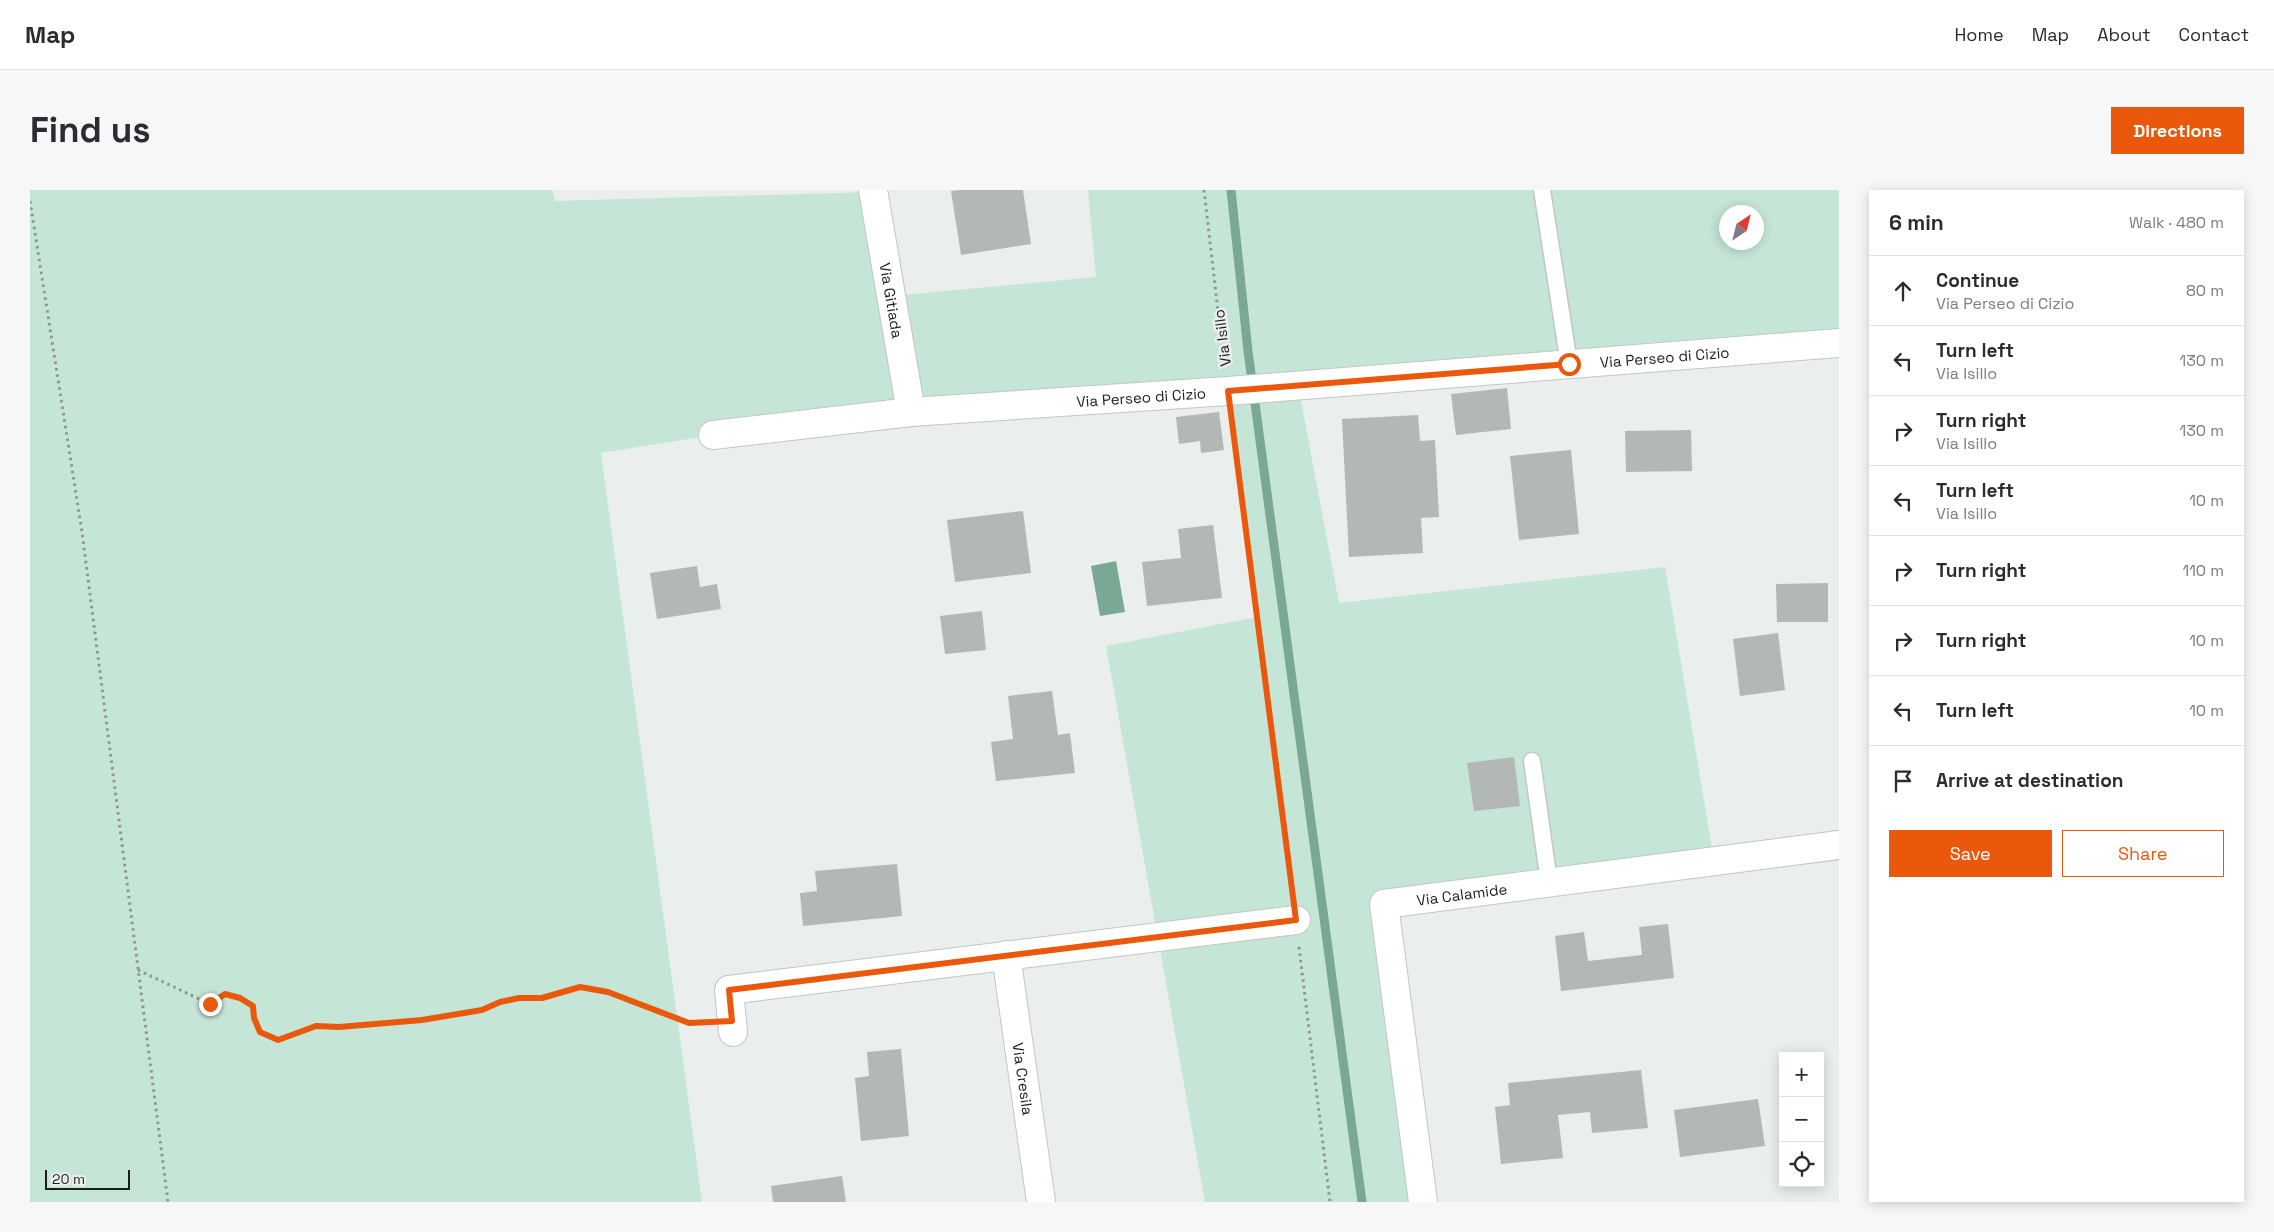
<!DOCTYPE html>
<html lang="en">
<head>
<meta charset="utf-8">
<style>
	body { margin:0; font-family:"Space Grotesk",sans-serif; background:#f7f7f7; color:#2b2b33 }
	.controls { position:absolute; right:15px; bottom:15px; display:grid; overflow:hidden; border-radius:0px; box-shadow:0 2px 12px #0003 }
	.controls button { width:45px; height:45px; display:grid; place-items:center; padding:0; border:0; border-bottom:1px solid #e1e1e2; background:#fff; color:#2b2b33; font:25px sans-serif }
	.compass { position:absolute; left:1689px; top:15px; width:45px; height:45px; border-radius:50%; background:#fff; box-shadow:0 2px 12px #0003; rotate:35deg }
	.scale { position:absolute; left:15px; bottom:12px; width:85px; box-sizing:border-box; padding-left:5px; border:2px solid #1c1e1d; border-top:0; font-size:14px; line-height:18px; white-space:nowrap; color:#1c1e1d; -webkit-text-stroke:4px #eaeeec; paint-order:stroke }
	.stop { position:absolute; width:15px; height:15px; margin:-11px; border:4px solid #ea580c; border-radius:50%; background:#fff }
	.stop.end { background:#ea580c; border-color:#fff; box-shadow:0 1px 5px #0008 }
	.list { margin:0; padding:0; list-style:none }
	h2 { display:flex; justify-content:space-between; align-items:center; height:65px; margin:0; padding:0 20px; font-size:21px }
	h2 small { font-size:16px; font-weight:400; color:#7c7c81 }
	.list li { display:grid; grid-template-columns:32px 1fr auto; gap:15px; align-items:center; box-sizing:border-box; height:70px; padding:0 20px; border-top:1px solid #e1e1e2 }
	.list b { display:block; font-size:19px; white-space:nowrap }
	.list p { margin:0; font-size:16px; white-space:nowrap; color:#7c7c81 }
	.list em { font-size:16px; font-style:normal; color:#7c7c81 }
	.actions { display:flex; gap:10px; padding:15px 20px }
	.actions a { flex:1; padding:11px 0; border:1px solid #ea580c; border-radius:0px; text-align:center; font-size:18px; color:#ea580c }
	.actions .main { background:#ea580c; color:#fff }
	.icon { flex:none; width:28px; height:28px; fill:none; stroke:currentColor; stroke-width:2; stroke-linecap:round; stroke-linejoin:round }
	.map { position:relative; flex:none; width:1809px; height:1012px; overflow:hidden; border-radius:0px }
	header { display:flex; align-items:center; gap:30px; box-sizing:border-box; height:70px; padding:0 25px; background:#fff; border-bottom:1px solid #e1e1e2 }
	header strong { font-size:24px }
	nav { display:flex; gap:28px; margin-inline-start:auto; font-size:18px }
	.intro { display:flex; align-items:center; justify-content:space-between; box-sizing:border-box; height:120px; padding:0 30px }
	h1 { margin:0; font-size:35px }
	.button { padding:12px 22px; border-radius:0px; background:#ea580c; color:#fff; font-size:18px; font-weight:700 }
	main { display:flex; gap:30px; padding:0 30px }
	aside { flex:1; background:#fff; border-radius:0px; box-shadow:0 2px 12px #0003 }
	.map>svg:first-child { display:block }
</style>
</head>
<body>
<header>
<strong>Map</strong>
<nav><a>Home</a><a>Map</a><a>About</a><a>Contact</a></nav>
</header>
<div class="intro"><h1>Find us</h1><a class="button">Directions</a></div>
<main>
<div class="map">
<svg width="1809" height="1012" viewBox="0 0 1809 1012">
	<rect width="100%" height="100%" fill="#eaeeec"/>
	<path fill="#c5e6d7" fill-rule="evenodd" d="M0,0H522L525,11L844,2L862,106L1066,87L1058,0H1809V153L1268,195L1309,413L1635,377L1684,671L1354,714L1393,1012H1175L1076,456L1227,427L1198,202L683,245L571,263L672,1012H0ZM1696,22H1726V52H1696Z"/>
	<path fill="#79a894" d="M1086,371L1095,422L1070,426L1061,376Z"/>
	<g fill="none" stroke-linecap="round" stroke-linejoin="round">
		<path stroke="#79a894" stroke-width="9" d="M1201,0L1218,161L1332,1012"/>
	</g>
	<g fill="#b3b7b5">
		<path d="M930,0H993L1001,54L931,65L921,1Z"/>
		<path d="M1477,198L1481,239L1426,245L1421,204Z"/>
		<path d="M1189,222L1194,260L1171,263L1170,251L1149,254L1146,227Z"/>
		<path d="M1388,225L1390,251L1405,250L1409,327L1391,328L1393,363L1319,367L1312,229Z"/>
		<path d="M1661,240L1662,281L1596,282L1595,241Z"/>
		<path d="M1541,260L1549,344L1489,350L1480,266Z"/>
		<path d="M993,321L1001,383L925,392L917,330Z"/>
		<path d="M1183,335L1192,408L1117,416L1112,372L1151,368L1148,339Z"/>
		<path d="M667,376L670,397L687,394L691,419L627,429L620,383Z"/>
		<path d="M1798,393V432H1747L1746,394Z"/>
		<path d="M952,421L956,460L915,464L910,426Z"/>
		<path d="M1748,443L1755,500L1710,506L1703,449Z"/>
		<path d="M1022,501L1028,545L1040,543L1045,583L966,591L961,552L983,549L978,506Z"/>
		<path d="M1484,567L1490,616L1444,621L1437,573Z"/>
		<path d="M867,674L872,726L773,736L770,703L787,701L785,681Z"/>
		<path d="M1638,734L1644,788L1531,801L1525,746L1554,742L1558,771L1612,765L1609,737Z"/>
		<path d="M871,859L879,946L831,951L825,888L839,886L837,862Z"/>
		<path d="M1611,880L1618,938L1562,943L1560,922L1528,925L1533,968L1471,974L1465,917L1480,915L1478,893Z"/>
		<path d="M1728,909L1735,956L1650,967L1644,920Z"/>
		<path d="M812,986L816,1012H743L741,996Z"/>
	</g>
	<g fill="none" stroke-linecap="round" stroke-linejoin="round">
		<g stroke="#c2c6c4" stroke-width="19">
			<g id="lane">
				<path d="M1512,0L1539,174"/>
				<path d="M1502,571L1519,692"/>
			</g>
		</g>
		<g stroke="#c2c6c4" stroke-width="30">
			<g id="street">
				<path id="s1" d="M843,0L881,222"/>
				<path id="s2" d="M683,245L881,222L1198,201L1809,153"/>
				<path id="s3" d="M976,765L1011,1012"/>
				<path d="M703,842L699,800L1266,730"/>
				<path id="s4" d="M1393,1012L1354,714L1809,655"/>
			</g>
		</g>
		<g stroke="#919492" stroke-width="3" stroke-dasharray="2.5 4" stroke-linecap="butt">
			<path d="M1174,0L1194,173"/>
			<path d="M0,11L52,342L138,1012"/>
			<path d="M1201,229L1263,704"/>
			<path d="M1269,757L1300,1012"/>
			<path d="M108,780L180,814L195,804L210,808L223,816L224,828L230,842L248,850L286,836L309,837L392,830L452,820L470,812L489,808H511L550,797L578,802L659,833L674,832"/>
		</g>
		<use href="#lane" stroke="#fff" stroke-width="16"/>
		<use href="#street" stroke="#fff" stroke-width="28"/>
	</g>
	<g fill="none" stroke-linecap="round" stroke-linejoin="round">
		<path stroke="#ea580c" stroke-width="6" d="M180,814L195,804L210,808L223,816L224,828L230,842L248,850L286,836L309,837L392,830L452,820L470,812L489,808H512L550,797L578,802L659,833L702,831L699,800L1266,730L1198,201L1539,174"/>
	</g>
	<g text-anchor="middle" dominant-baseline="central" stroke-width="5" stroke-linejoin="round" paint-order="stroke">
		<g font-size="15" fill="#1c1e1d" stroke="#eaeeec">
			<text stroke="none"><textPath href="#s1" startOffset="112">Via Gitiada</textPath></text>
			<text transform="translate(1192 148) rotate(-97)">Via Isillo</text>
			<text stroke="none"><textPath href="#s2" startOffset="955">Via Perseo di Cizio</textPath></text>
			<text stroke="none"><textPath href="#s2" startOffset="430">Via Perseo di Cizio</textPath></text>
			<text stroke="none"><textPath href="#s4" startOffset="379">Via Calamide</textPath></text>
			<text stroke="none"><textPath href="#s3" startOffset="125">Via Cresila</textPath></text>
		</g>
	</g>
</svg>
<div class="controls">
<button>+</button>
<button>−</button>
<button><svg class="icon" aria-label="locate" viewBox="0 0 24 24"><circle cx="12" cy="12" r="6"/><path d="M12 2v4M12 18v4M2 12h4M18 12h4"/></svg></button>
</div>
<svg class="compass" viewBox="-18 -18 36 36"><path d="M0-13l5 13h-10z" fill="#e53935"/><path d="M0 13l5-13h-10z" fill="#7c7c81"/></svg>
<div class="scale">20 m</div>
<div class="stop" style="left:1539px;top:174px"></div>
<div class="stop end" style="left:180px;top:814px"></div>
</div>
<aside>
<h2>6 min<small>Walk · 480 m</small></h2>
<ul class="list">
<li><svg class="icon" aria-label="ahead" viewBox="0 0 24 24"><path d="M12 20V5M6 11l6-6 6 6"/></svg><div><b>Continue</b><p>Via Perseo di Cizio</p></div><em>80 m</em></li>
<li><svg class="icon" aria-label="left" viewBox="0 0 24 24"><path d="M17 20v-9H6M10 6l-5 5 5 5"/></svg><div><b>Turn left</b><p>Via Isillo</p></div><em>130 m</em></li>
<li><svg class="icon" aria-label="right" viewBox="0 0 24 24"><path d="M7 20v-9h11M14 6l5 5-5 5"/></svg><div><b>Turn right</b><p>Via Isillo</p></div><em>130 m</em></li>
<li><svg class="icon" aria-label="left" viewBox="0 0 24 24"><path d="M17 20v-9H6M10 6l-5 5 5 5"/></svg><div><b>Turn left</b><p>Via Isillo</p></div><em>10 m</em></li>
<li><svg class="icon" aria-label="right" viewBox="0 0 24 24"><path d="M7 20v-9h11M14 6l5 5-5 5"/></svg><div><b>Turn right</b></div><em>110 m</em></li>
<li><svg class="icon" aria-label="right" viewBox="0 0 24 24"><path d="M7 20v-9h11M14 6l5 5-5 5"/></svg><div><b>Turn right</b></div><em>10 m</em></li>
<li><svg class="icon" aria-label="left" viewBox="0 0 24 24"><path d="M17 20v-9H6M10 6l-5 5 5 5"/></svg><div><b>Turn left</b></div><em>10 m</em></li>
<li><svg class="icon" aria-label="arrive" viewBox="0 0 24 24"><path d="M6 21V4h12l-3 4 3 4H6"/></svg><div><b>Arrive at destination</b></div></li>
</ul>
<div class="actions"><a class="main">Save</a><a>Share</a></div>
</aside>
</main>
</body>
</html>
